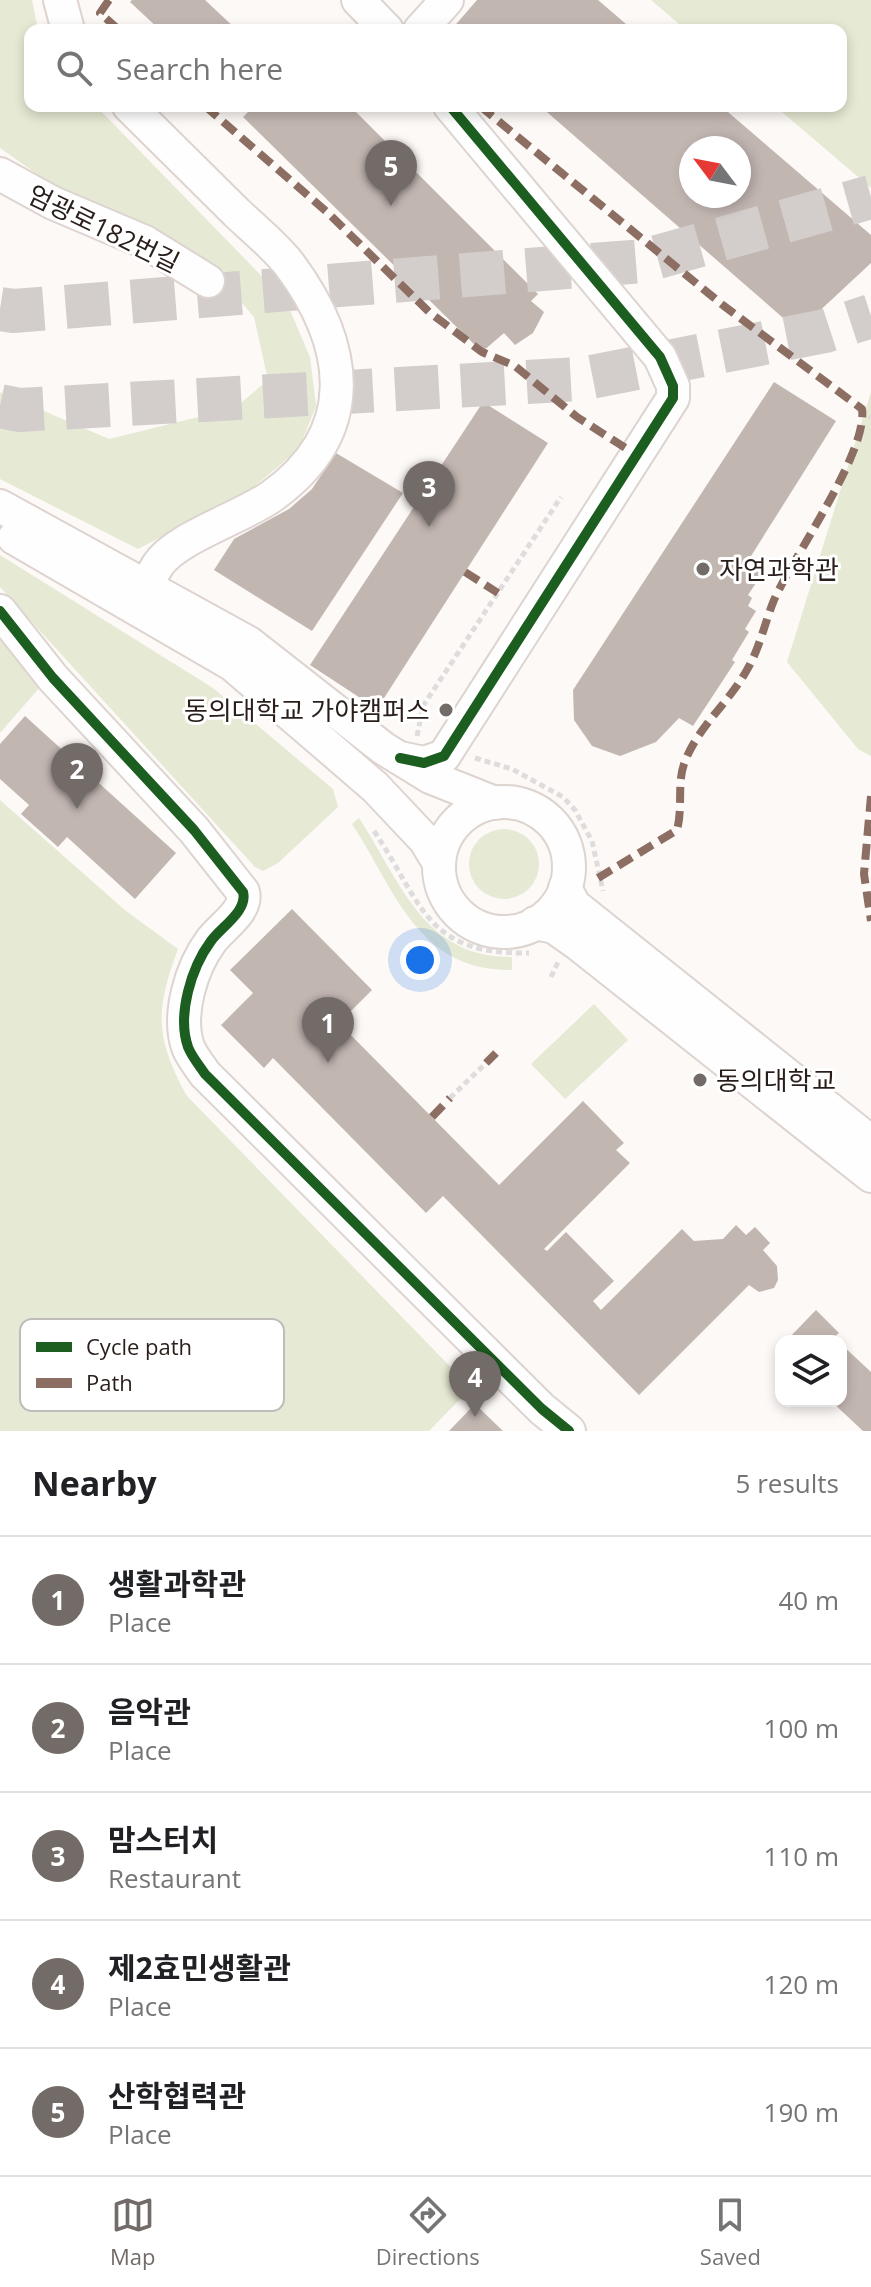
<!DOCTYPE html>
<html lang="en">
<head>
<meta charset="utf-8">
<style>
	body { margin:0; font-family:"Open Sans","Noto Sans KR",sans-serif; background:#f6f6f6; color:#202124 }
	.controls { position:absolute; right:24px; bottom:24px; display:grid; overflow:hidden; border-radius:16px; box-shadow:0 4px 12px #0003 }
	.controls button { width:72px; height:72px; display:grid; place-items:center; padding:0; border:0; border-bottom:2px solid #e0e0e0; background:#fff; color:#202124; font:40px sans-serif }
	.compass { position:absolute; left:679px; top:136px; width:72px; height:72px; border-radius:50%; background:#fff; box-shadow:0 4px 12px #0003; rotate:302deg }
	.you { position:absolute; left:420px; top:960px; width:28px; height:28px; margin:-20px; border:6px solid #fff; border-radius:50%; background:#1a73e8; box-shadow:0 0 0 12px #1a73e833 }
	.badge { display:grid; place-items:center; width:52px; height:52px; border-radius:50%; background:#736b67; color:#fff; font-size:26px; font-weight:700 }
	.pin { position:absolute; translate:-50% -66px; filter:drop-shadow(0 2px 4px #0008) }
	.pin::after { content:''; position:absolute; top:42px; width:28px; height:24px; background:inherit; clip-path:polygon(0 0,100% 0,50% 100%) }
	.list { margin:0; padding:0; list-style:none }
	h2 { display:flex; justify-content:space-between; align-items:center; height:104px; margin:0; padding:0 32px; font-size:34px }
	h2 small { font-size:26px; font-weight:400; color:#757577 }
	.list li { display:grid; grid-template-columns:52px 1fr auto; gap:24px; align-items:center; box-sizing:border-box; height:128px; padding:0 32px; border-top:2px solid #e0e0e0 }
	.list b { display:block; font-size:30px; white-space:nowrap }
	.list p { margin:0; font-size:26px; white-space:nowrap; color:#757577 }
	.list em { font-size:26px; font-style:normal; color:#757577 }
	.icon { flex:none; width:44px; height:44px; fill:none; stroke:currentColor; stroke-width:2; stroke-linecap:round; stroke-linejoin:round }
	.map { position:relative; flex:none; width:871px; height:1431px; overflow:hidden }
	.search { position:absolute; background:#fff; box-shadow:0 4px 12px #0003; left:24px; right:24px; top:24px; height:88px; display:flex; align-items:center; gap:20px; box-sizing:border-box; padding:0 28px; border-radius:16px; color:#757577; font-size:30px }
	.sheet { height:744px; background:#fff }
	nav { display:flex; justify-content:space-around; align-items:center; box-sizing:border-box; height:112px; border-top:2px solid #e0e0e0; background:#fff; font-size:22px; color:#757577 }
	nav a { display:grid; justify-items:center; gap:4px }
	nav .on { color:#736b67 }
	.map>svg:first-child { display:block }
</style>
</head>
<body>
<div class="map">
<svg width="871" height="1431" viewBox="0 0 871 1431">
	<rect width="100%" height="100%" fill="#fdf9f7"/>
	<g fill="#e6e9d3">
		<path d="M0,0H32L38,30H30V106H96L286,301L310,357L316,406L299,449L249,491L138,549L0,479V392L109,439L235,408L268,380L254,317L217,274L51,184L0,148Z"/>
		<path d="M651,0H871V188L775,106H841V30H686Z"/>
		<path d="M871,392V756L858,749L787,662Z"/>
		<path d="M0,555L213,688L333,789L338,807L278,863L263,871L255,867L0,587Z"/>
		<path d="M0,637L40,687L0,733Z"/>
		<path d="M0,800L126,911L178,949C155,1010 155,1038 187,1096L471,1388L429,1431H0Z"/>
		<path d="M359,818C400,880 423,958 512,957V970C417,971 396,891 352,824Z"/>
		<circle cx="504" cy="864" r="35"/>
		<path d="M594,1004L628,1040L565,1099L531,1064Z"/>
	</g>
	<g fill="#c2b6b1" fill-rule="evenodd">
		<path d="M132,0H205L237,30H160L130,2Z"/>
		<path d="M477,0H598L633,30H451Z"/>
		<path d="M254,106H350L538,294L531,301L544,312L533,333L515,345L504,333L482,352L243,117Z"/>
		<path d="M540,106H721L871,235V263L798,331ZM691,148H739V196H691Z"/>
		<path d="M774,382L836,421L746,564L762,574L748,595L752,598L748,606L756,611L745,629L749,632L732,660L735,662L693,726L679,718L656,742L620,756L592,746L574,720L573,690Z"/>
		<path d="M483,402L548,443L377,709L310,665Z"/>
		<path d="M336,453L403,493L312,631L214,570L234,539L289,509L312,489Z"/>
		<path d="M25,716L176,853L135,899L67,837L58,847L21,814L29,805L0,779V744Z"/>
		<path d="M292,909L372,990L339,1023L499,1185L583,1101L624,1143L616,1150L630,1163L544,1249L547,1251L566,1232L614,1281L593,1301L601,1310L682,1229L694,1241L723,1239L736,1225L746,1235L755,1227L770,1243L763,1250L777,1266L778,1280L774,1288L759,1292L749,1285L639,1395L443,1196L426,1213L273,1058L264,1068L221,1025L253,993L230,970Z"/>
		<path d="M816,1310L839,1333L834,1337L838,1341H786Z"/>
		<path d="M841,1344L871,1372V1431H863L831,1401H841Z"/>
		<path d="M475,1404L503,1431H449Z"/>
	</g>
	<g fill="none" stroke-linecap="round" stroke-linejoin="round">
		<g stroke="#d3cdcb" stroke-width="44" stroke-dasharray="44 22" stroke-linecap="butt">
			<path d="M0,309L13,311L643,261L871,197"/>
			<path d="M0,406L19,410L581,379L825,331L871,316"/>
		</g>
		<g stroke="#ddd4d0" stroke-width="36">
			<g id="minor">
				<path d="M60,0L68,30"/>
				<path d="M358,0L387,30"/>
				<path d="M420,30L447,0"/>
				<path d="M129,106C165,142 201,177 237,213C254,229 275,246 289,264C350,346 361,432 272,496C243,517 175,538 158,565C149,578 144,595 137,609"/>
				<path d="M0,174L53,203L145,242L208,281"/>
				<path d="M0,506L249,643L383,748L430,777L495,803"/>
				<path d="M14,538L233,665L375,787L425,840L439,863"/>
				<path d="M0,611L53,678L194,830L243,892C248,911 221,927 211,941C191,968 177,1015 188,1047C192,1057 199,1065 205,1074L542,1409L569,1431"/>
				<path d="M400,758L424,763L444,756L673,398V386L660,357L450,106"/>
				<circle cx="504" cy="867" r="65"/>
				<path d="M565,888L574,905L871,1142"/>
				<path d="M535,923L554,927L578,944L871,1176"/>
			</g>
		</g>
		<g stroke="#dedcdc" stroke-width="5" stroke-dasharray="6 4" stroke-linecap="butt">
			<path d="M862,409L871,418"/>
			<path d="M417,736L423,706L561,497"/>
			<path d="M475,758L512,769L563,797L575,810L592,841L603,891"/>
			<path d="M374,831C423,904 425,955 529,953"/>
			<path d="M551,977L558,962"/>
			<path d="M450,1098L486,1063"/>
		</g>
		<use href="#minor" stroke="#fffefe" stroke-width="32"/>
		<g stroke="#8d6e63" stroke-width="8" stroke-dasharray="16 8" stroke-linecap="butt">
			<path d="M109,0L100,13L119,30"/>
			<path d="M205,106L327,212L429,312L482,352L515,366L577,417L638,456"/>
			<path d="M480,106L724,306L862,409C868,452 794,555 774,600C765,622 760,647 748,668C730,702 697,727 684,764C677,784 683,807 677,830L598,878"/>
			<path d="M465,572L498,593"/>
			<path d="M871,796L864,874L871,921"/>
			<path d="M486,1063L496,1053"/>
			<path d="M432,1117L450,1098"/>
		</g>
		<g stroke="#fff" stroke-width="15">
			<g id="cycleway">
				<path d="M0,611L53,678L194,830L243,892C248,911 221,927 211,941C191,968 177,1015 188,1047C192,1057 199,1065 205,1074L542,1409L569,1431"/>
				<path d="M400,758L424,763L444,756L673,398V386L660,357L450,106"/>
			</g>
		</g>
		<use href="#cycleway" stroke="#1b5e20" stroke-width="10"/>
	</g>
	<g fill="#736b67" stroke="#fff" stroke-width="3">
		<circle cx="703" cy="569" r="8"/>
		<circle cx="446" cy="710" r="8"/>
		<circle cx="700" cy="1080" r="8"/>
	</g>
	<g text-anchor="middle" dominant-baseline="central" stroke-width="6" stroke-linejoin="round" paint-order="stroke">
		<g font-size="26" fill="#291e19" stroke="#fff">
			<text transform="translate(104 228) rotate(26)">엄광로182번길</text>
		</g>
		<g font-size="26" fill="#291e19" stroke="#fff" text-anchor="start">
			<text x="719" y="569">자연과학관</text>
			<text x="430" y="710" text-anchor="end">동의대학교 가야캠퍼스</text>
			<text x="716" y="1080">동의대학교</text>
		</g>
	</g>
	<rect x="20" y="1319" width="264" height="92" rx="12" fill="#fff" stroke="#bfbcba" stroke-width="2"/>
	<rect x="36" y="1342" width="36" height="10" fill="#1b5e20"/>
	<rect x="36" y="1378" width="36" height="10" fill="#8d6e63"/>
	<g font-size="22" fill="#291e19">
		<text x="86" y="1355">Cycle path</text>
		<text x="86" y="1391">Path</text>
	</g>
</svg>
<div class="controls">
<button><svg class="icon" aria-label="layers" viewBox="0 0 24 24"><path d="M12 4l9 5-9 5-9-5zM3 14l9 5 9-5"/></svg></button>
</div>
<svg class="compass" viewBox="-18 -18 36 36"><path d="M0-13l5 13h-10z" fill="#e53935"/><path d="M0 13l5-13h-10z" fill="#757577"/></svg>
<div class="you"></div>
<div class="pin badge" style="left:328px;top:1063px">1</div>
<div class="pin badge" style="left:77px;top:809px">2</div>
<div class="pin badge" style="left:429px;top:527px">3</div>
<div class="pin badge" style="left:475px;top:1417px">4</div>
<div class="pin badge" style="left:391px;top:206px">5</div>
<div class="search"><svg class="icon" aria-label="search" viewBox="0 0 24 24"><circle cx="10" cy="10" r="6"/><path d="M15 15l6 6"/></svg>Search here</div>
</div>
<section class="sheet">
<h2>Nearby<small>5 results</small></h2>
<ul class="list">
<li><span class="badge">1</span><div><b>생활과학관</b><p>Place</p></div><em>40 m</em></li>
<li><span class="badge">2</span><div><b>음악관</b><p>Place</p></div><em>100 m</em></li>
<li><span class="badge">3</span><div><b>맘스터치</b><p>Restaurant</p></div><em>110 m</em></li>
<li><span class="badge">4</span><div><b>제2효민생활관</b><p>Place</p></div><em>120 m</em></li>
<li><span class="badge">5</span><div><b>산학협력관</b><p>Place</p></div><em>190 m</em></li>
</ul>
</section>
<nav>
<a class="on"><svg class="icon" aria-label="map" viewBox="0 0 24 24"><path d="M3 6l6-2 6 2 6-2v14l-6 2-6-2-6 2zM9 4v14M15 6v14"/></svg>Map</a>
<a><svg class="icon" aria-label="directions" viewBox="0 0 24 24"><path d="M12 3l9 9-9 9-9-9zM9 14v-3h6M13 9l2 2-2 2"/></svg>Directions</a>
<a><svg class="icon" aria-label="saved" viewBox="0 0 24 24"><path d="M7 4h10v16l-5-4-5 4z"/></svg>Saved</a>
</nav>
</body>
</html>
